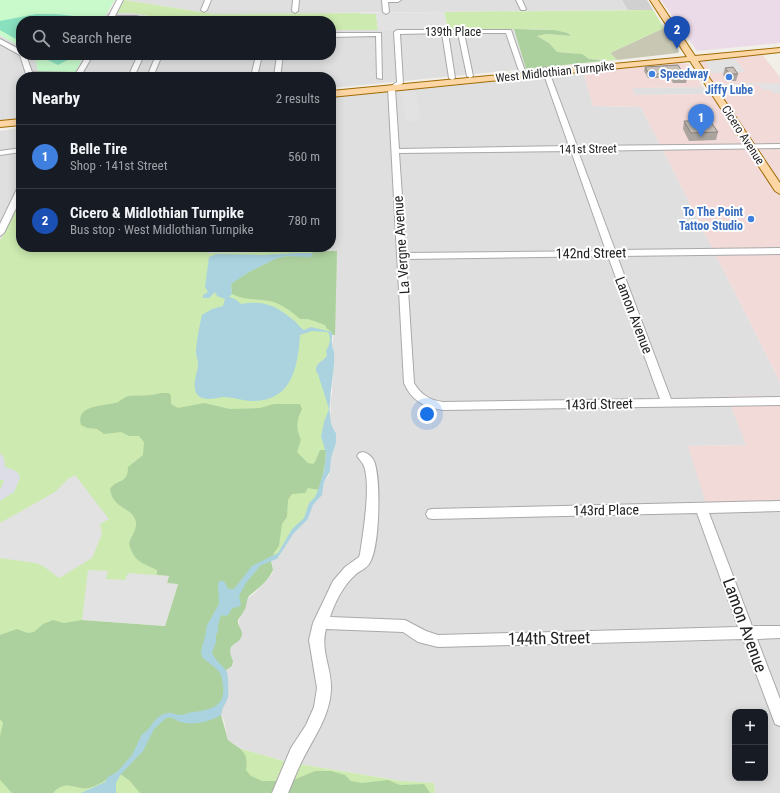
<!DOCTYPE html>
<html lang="en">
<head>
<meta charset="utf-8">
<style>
	body { margin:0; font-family:"Roboto Condensed",sans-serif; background:#20242c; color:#f1f3f6 }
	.controls { position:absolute; right:12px; bottom:12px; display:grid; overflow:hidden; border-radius:8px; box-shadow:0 2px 10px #0003 }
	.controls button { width:36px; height:36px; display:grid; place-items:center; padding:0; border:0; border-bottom:1px solid #363941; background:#171b24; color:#f1f3f6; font:20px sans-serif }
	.you { position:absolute; left:427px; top:414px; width:14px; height:14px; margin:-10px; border:3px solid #fff; border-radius:50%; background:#1a73e8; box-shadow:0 0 0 6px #1a73e833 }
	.badge { display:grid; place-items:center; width:26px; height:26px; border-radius:50%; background:#d40000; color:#fff; font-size:13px; font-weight:700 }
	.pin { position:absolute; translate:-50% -33px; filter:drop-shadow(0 1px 2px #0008) }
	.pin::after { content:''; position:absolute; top:21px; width:14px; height:12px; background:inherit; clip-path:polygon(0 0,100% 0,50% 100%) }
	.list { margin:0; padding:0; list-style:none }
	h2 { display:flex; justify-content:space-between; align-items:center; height:52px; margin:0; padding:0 16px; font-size:17px }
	h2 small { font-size:13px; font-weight:400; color:#9ea1a6 }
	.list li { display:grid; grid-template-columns:26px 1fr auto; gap:12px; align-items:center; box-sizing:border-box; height:64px; padding:0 16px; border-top:1px solid #363941 }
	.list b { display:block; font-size:15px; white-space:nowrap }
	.list p { margin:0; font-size:13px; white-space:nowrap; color:#9ea1a6 }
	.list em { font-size:13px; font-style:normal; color:#9ea1a6 }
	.icon { flex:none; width:22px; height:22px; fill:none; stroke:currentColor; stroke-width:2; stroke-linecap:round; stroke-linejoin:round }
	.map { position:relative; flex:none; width:780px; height:793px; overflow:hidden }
	.search { position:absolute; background:#171b24; box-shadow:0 2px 10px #0003; left:16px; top:16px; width:320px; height:44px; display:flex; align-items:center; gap:10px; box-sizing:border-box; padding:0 14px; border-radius:16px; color:#9ea1a6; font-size:15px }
	.panel { position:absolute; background:#171b24; box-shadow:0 2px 10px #0003; left:16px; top:72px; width:320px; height:180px; border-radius:16px }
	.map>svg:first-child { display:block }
</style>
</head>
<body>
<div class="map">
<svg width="780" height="793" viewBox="0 0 780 793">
	<rect width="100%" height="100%" fill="#f2efe9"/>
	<g fill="#e0dfdf" fill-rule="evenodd">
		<path d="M125,0H622L628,10L214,14Z"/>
		<path d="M107,13H132L178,21H102Z"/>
		<path d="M514,29L526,69L331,88V77H21V120L0,123V35L21,47V55H34L76,72L84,55H331V30Z"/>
		<path d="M583,71L593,106L641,107L780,382V396L727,397L747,445L689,446L780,509V793H435L434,783L401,781L287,762L242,749L228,740L224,720L221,715L223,705L228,697L227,673L225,671L230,648L233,643L239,640V620L245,608L247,599L256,592L272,574L273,570L271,561L277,559L294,533L308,519L313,505L318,500L323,490L324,482L329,475L331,458L336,443V432L333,430L329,419L331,410L330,400L332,393L334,352L332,344L334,335L336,251L207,253L208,247H331V96ZM735,712H765V778H735Z"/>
		<path d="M703,87L707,94L635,95L631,88Z"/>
		<path d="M21,128V204H18L0,241V131Z"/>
	</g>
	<g fill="#f2dad9">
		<path d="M761,53L780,77V382L641,107L593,106L583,71L676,62L688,64L703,87L632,88L635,95L721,94L700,63L701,60Z"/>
		<path d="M727,396H780V509L708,510L688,446L746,445Z"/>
	</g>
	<path fill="#ebdbe8" d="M661,0H780V43L697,51Z"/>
	<path fill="#d0d0d0" d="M622,0H647L653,10H628Z"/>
	<path fill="#c7c7b4" d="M664,28L679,51L678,53L617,60L610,53Z"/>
	<g fill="#cdebb0">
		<path d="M124,0L214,14L361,13L362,14H376L378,30H331V21H178L132,13H116Z"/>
		<path d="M653,10L664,28L610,53L617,60L603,61L606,60L604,59H589L574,53L556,52L549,43L537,36L546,34L571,36L568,33L555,30L536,29H448L444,12Z"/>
		<path d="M18,204H21V247H208L207,253L337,251L335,335H331L328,402C330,411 328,418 331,427L320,493L312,502L307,516L296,527L281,552L247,579L207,739L287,762L401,781L434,783L435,793H0V241Z"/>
	</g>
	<g fill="#add19e">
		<path d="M514,29L555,30L568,33L571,36L546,34L537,36L549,43L557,52L582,54L589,59L606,60L603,61L526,69Z"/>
		<path d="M311,251H337L335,335H333L329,330L327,329L325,325L308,319H300C291,311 282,304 270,301C257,299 244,300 232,294L231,284C245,273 265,260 283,257C294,255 302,258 313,253Z"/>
		<path d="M163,393H169L171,396V404L178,408L204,403L230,409L260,408L274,404H300L302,409C296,422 296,428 301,440L297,452L308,463L313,464L315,462L320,450H326L325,465L319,490L308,488L305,493L292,494L288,500L287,517L282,524L279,546L274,553L271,561L273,570C268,581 259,588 250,595C246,599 247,605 245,609C243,613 240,617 238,620C237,626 243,630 242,635C239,647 224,641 233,661L232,666L225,671L227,673L228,697L223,705L221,715L228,740C242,750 249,752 246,770L251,776L262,781H291L315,771H331L345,775L351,781L362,783L388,780L400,785L424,784L430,793H140L129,780L117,772C108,778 100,785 89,788C77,791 67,778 53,793H12L0,780V736L3,723L0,719V635L17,629L28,633L34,632L43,624L53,620L64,623L82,620L165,626L178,585L167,583L169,576L157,575V570C142,563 133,561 129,543C131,537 135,532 136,526C137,511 122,510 115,501C112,498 111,494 110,489C117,478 128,485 128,467L143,455L144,442L139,436H129L121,432L104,434L97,429L87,428L81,425C75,405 103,406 115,403C120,402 123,397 129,396C136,395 143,396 150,395C155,395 158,393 163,393Z"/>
	</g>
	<g fill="#c8facc">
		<path d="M0,0H115L102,21H21V47L0,35Z"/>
		<path d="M34,55H84L76,72L65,74L66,72H38Z"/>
	</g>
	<g fill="#88e0be">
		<path d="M36,14C56,14 74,14 94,21H21V42L0,30V21Z"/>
		<path d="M38,55H77L58,65Z"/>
	</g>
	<g fill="#e2e2e2">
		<path d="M444,12L448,29L378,30L376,14H361V13Z"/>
		<path d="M734,58L745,72L712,73L706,63V60Z"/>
		<path d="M779,83L780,93H773L771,90H763L759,85H737L742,93H727L720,84Z"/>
		<path d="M401,91H416L420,120L406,122Z"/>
		<path d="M75,475L109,519L100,524L102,534L92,558L59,578L43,566L36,563L0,558V523L55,492L68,479Z"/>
		<path d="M88,570L108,571L106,579L125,580L128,573L169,576L167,583L178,584L165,626L82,620Z"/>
	</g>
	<path fill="#dddde8" d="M0,453L4,458L5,467L14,470L19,474L20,478L14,492L0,501V490L4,480H0Z"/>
	<path fill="#aad3df" d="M298,253H311L313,255L310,257L287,256L275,259L249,272L231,284L232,294L229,297L235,299L241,304C262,300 276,305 292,319C297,322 299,327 304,330L311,327L332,332C333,336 331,339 332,344C332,347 334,350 334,353C336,375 322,417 336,433V443L331,458L330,471L324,482L322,495L313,505L308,519L294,533L277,559L261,565L246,583L239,596L241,605L238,607L232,608L229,614L226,616L221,615L218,625V631L216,635V642L212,653C216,662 223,665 227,672C228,675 229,694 228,697C226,704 222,707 221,715C211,721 193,726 181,722C175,720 173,716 166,718L154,729L143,751L121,774L116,783V793H81L105,782L108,777L117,772L132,755L142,734C151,730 153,718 164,714C172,711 174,715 182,715C186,714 190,712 194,712C211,710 226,706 223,685C222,681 222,677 220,673C215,666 208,663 202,657L201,651L205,637L207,625L219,604L218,583L220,581H224L228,589H234L252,566L278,553L292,529L304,518L309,503L315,497L318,490L324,471L326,453L321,436L324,422L329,409L318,374L316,371C316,361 323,363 327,355L326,351C329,345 332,339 328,332L312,331L300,335C298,365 293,401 253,401C243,401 233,397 223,397C215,398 202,402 197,394C191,385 198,373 198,364C198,360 196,356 196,352C196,344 200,323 202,315L212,309L223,306L225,299L217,296L215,292L209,298H203V295L208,292L205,287L209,257L217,254L263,255Z"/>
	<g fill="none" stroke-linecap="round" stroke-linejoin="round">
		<g stroke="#a9a9a9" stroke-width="2">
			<g id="minor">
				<path d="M117,0H123L115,16H136L156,21H106Z"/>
				<path d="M205,0H211L207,10L204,12L201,10Z"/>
				<path d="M293,0H299L298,11L295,13L292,11Z"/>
				<path d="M382,0H401L398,2H388L389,12L386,14L383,12Z"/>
				<path d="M516,0H522L526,9L525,10H521Z"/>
				<path d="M397,30H511L525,71L522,73L519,71L506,33H464L473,76L470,78L467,76L458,33H448L455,78L452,80L449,78L442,33L400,34L403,83L395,89L399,149L569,146L542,69L545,67L548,69L577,146L780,144V148L578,151L615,250L780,248V254L617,256L671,399L780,397V405L443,410C424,407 412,401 404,383L388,88L397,82L394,32ZM571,151L606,251L406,253L399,153ZM608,256L660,399L443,402C430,400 421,395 414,383L406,259Z"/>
				<path d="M331,33H381L382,79L377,78L376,36L331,37Z"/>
				<path d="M0,39L21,50V55H26L32,72L76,73L87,55H93L82,74V76H29L26,74L20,55L0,44Z"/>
				<path d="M138,55H144L134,77H128Z"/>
				<path d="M156,55H162L153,77H147Z"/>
				<path d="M256,55H262L257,77H251Z"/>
				<path d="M277,55H283L280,77H274Z"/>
				<path d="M21,148V152L0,155V151Z"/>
				<path d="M18,187H21V198L4,233L0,236V224Z"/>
				<path d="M363,452C368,453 372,457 374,461C381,478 380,549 369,564C366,569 359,571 355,575C343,586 335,602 330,617L405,620L426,631L438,635L738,627L697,513L432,519L428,518L426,514L428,510L432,509L780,501V511L709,513L752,626H780V638L757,639L780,699V726L775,724L743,639L438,647L418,642L403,632L326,629C320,651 332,669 331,689C330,716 314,737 303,759C297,770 293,782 288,793H272L291,748L306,725L314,707L317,688L309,640L313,623L333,581L345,567L359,557L360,554C363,534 372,481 363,464C361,461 359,459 357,456L359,453Z"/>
			</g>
		</g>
		<g stroke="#a06b00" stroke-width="2">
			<g id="major">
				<path d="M650,0H658L695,56L780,48V52L698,61L780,183V194L775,191L690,61L331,97V91L687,57Z"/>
				<path d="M21,119V125L0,127V121Z"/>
			</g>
		</g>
		<use href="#minor" fill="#fff" fill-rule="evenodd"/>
		<use href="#major" fill="#fcd6a4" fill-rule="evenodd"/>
	</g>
	<g fill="#aba49e">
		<path d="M645,67L687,79L686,83H673L670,78H648L644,71Z"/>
		<path d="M725,68L738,74L736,81H728L723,75Z"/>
		<path d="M684,121L718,132L716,140L689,141L683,129Z"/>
	</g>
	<g fill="#c7bfb8" stroke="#8b8681">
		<path d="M678,65L687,79H674L671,74H649L645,67Z"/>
		<path d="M733,67L738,74H730L725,68Z"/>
		<path d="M684,121H710L718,132L691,133Z"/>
	</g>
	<g fill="#3f7fe0" stroke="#fff" stroke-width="1.5">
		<circle cx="652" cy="74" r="4"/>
		<circle cx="729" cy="77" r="4"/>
		<circle cx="751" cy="219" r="4"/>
	</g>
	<g text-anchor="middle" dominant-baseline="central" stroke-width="4" stroke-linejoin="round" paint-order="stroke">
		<g font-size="12" fill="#222" stroke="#fff">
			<text x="453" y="32">139th Place</text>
			<text transform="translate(555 72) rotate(-6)">West Midlothian Turnpike</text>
			<text transform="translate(743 135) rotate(57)">Cicero Avenue</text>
			<text transform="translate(588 149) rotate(-1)">141st Street</text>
		</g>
		<g font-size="12" font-weight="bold" fill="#366cbe" stroke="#fff" text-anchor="start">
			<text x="660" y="74">Speedway</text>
			<text x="729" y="90" text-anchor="middle">Jiffy Lube</text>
			<text x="743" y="212" text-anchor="end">To The Point<tspan x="743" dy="14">Tattoo Studio</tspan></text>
		</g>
		<g font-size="14" fill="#222" stroke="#fff">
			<text transform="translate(401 245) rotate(-94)">La Vergne Avenue</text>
			<text transform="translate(591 253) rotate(-1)">142nd Street</text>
			<text transform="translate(634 315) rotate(69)">Lamon Avenue</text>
			<text transform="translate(599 404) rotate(-1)">143rd Street</text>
			<text transform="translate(606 510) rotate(-1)">143rd Place</text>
		</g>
		<g font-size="17" fill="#222" stroke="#fff">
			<text transform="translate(745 625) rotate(70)">Lamon Avenue</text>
			<text transform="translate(549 638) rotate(-1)">144th Street</text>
		</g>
	</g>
</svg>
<div class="controls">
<button>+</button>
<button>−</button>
</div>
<div class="you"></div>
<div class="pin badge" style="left:701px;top:137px;background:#3f7fe0">1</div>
<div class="pin badge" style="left:677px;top:49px;background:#1a4fb4">2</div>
<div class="search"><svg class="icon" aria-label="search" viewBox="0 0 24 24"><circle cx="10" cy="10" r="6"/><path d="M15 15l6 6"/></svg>Search here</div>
<section class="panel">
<h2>Nearby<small>2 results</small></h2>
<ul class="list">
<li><span class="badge" style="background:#3f7fe0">1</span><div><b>Belle Tire</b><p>Shop · 141st Street</p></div><em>560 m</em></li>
<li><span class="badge" style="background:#1a4fb4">2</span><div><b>Cicero &amp; Midlothian Turnpike</b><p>Bus stop · West Midlothian Turnpike</p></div><em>780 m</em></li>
</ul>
</section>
</div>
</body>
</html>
